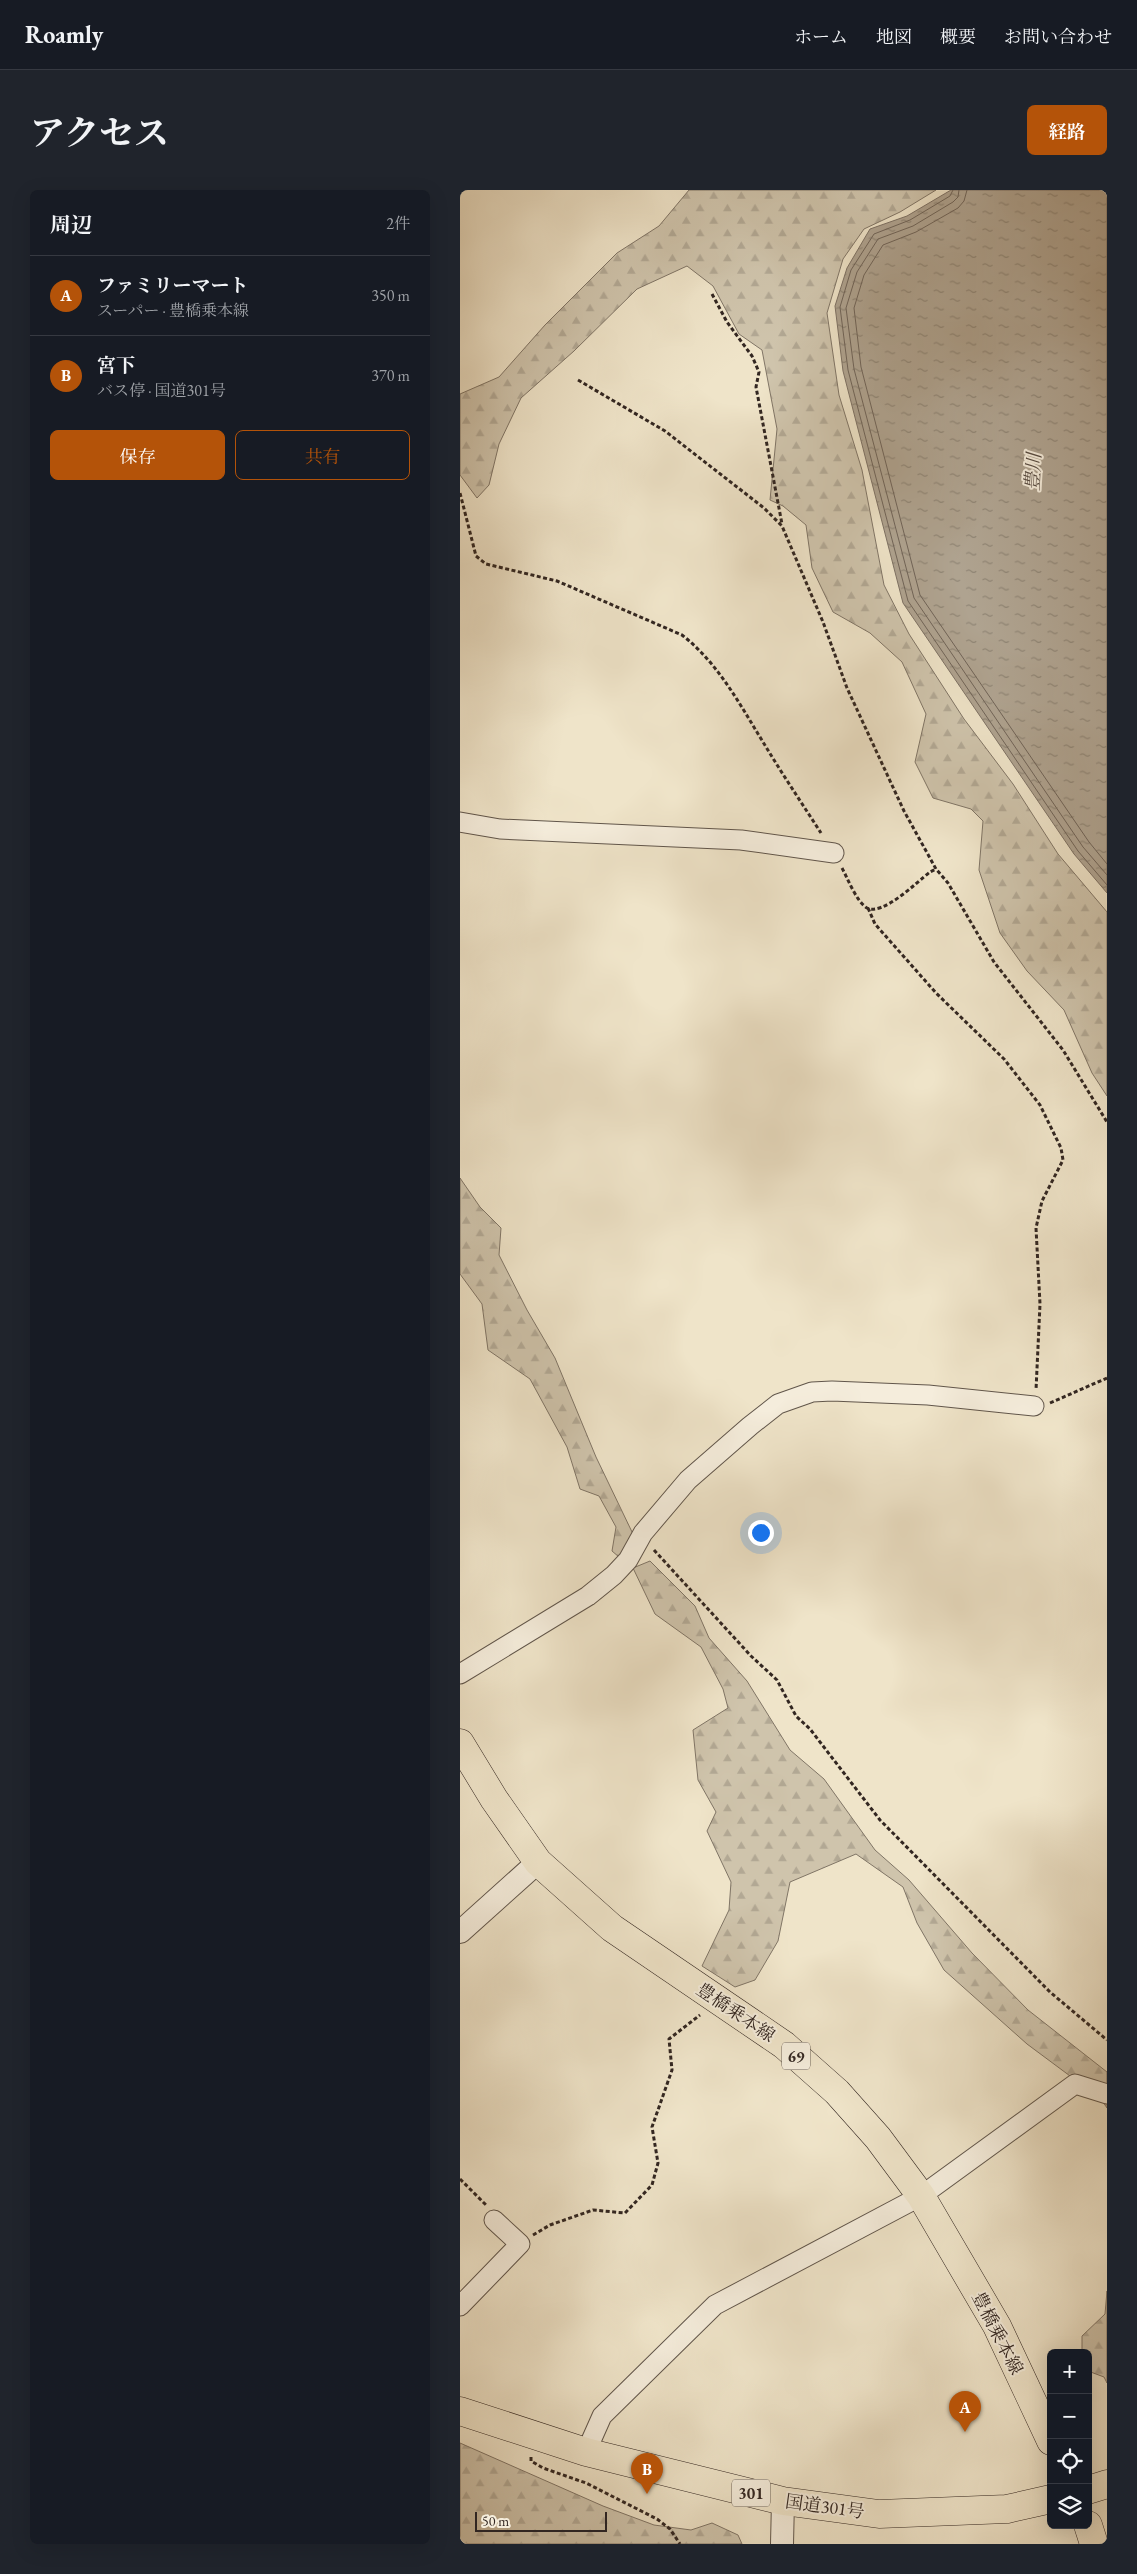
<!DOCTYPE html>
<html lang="ja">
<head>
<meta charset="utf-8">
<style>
	body { margin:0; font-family:"EB Garamond","Noto Serif JP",serif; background:#20242c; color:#f1f3f6 }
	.controls { position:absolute; right:15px; bottom:15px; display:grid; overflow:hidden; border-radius:8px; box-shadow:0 5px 20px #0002 }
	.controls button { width:45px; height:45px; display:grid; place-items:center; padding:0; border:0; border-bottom:1px solid #363941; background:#171b24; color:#f1f3f6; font:25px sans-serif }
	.scale { position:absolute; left:15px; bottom:12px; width:132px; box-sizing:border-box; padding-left:5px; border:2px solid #322621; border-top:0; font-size:14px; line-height:18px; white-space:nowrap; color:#322621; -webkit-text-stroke:4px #f5eddc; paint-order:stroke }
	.you { position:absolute; left:300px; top:1342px; width:18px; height:18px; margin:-12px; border:4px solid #fff; border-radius:50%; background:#1a73e8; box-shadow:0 0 0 8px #1a73e833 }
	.badge { display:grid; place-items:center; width:32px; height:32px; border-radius:50%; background:#b45309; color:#fff; font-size:16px; font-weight:700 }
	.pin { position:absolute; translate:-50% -41px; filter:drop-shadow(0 1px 2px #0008) }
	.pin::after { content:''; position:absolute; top:26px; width:18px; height:15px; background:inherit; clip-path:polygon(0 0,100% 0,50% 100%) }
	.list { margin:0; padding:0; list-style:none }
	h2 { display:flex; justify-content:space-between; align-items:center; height:65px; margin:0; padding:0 20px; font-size:21px }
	h2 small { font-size:16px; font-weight:400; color:#9ea1a6 }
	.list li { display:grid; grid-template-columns:32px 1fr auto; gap:15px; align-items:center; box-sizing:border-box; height:80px; padding:0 20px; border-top:1px solid #363941 }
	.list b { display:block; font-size:19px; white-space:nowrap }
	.list p { margin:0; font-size:16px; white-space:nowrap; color:#9ea1a6 }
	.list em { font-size:16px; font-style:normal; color:#9ea1a6 }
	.actions { display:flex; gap:10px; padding:15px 20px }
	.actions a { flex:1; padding:11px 0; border:1px solid #b45309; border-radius:8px; text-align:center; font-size:18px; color:#b45309 }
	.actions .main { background:#b45309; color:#fff }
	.icon { flex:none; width:28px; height:28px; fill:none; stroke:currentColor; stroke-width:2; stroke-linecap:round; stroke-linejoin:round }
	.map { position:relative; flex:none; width:647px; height:2354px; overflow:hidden; border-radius:8px }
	header { display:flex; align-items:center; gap:30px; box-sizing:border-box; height:70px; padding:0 25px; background:#171b24; border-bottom:1px solid #363941 }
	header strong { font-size:24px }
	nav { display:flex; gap:28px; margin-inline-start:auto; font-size:18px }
	.intro { display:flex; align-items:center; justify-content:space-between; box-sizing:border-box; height:120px; padding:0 30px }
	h1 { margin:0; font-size:35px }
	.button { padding:12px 22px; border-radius:8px; background:#b45309; color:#fff; font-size:18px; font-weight:700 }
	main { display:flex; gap:30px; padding:0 30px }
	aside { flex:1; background:#171b24; border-radius:8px; box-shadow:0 5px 20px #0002 }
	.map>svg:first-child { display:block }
</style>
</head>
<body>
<header>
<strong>Roamly</strong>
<nav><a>ホーム</a><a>地図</a><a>概要</a><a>お問い合わせ</a></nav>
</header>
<div class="intro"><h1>アクセス</h1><a class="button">経路</a></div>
<main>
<aside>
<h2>周辺<small>2件</small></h2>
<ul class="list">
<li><span class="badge">A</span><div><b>ファミリーマート</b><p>スーパー · 豊橋乗本線</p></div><em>350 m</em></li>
<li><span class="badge">B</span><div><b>宮下</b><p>バス停 · 国道301号</p></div><em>370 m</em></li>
</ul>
<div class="actions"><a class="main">保存</a><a>共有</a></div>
</aside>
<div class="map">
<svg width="647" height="2354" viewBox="0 0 647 2354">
	<defs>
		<pattern id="forest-firs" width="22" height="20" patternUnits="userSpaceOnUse" patternTransform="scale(1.25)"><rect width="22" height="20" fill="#cfc4ac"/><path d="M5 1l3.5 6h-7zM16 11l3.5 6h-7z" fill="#b2a894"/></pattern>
		<pattern id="water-ripples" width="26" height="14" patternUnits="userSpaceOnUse" patternTransform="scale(1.25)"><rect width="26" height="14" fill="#afa390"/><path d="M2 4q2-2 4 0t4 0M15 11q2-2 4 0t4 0" fill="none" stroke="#8f8575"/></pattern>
	</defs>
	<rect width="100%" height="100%" fill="#efe4c9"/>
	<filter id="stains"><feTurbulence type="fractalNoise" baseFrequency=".004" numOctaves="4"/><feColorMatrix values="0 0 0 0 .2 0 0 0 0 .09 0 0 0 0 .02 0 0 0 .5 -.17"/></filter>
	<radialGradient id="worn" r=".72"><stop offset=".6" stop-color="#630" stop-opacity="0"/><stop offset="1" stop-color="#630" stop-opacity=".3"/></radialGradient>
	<g fill="url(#forest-firs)" stroke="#807566">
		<path d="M229,0H476L440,22L404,39L383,69L367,123L379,205L402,280L424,395L449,444L504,529L553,594L598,664L647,722V906L632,883L604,820L567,781L540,743L519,680L523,631L511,619L473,608L455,572L466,524L442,472L410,443L373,422L352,378L346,335L323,316L310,310L317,239L302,160L279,144L253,96L227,76L177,99L114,161L61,208L39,254L29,295L17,308L0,285V204L39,187L85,135L157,63L199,36Z"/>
		<path d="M0,988L20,1017L41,1038L39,1065L67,1120L95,1168L136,1267L173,1344L159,1367L152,1361L156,1337L139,1306L120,1299L107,1257L70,1189L28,1160L22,1114L0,1084Z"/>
		<path d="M190,1371L235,1416L249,1448L287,1491L330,1560L364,1589L415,1660L449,1690L512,1763L568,1820L647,1882V1918L641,1909L567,1854L484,1780L457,1733L443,1697L396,1664L330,1692L318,1751L295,1790L275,1797L242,1776L269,1720L271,1692L247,1641L256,1622L238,1590L233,1540L268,1518L263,1499L241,1457L195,1424L173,1378Z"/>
		<path d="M647,2101V2193L644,2187L628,2181V2163H622V2146L645,2124Z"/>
		<path d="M0,2253L143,2316L194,2335L231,2340L252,2333L278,2345L282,2354H0Z"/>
	</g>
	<path fill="url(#water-ripples)" stroke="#7d7164" d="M491,0H647V703L614,664L443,413L383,181L375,116L387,78L410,39L447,26Z"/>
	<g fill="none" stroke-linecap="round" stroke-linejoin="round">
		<g stroke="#706458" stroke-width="1">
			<path d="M493,0L490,6L450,30L414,44L391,80L380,117L388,180L448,411L618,661L647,695"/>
			<path d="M499,0L498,7L493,12L453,36L418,49L397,82L386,118L394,179L454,408L623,657L647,685"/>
			<path d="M507,0L504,11L498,18L456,42L423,55L404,85L394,118L401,177L460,405L629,652L647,674"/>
		</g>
		<g stroke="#61564b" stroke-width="21">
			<g id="minor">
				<path d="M0,632L40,639L281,650L374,663"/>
				<path d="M0,1484L128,1406L154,1385L168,1370L183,1343L228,1290L290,1236L318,1214L352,1202L372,1201L468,1205L574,1216"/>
				<path d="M0,2116L60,2054L34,2030"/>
				<path d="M126,2262L142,2226L255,2115L461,2006L615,1894L647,1904"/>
			</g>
		</g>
		<g stroke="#61564b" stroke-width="24">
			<g id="tertiary">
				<path d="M0,1742L78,1672"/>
				<path d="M322,2354L323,2311"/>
			</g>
		</g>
		<g stroke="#322621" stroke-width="29">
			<g id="primary">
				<path d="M0,1553L34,1609L78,1672L152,1738L324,1855L377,1902L418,1948L461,2006L537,2136L591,2251"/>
				<path d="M628,2300L647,2294"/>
			</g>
		</g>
		<g stroke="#322621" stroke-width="29">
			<g id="trunk">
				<path d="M0,2221L126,2262L323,2311L419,2324L547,2319L591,2309"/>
				<path d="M628,2335L634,2354"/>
			</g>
		</g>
		<g stroke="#322621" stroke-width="3" stroke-dasharray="4 2.5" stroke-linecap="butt">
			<path d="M252,104L267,132L292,166L299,182L296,197L322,334"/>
			<path d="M118,190L205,241L304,318L322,336L363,432L387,498L444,621L476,679L488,693L534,772L603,860L647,932"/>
			<path d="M0,303L16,366L26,374L97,391L222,445C258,473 279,513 303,552C321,582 341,612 361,643"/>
			<path d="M382,678C388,689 396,711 407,718C423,726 457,692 470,682L476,679"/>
			<path d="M408,718L415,734L476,803L544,869L580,915L601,958L603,970L582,1011L576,1038L580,1114L576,1200"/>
			<path d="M590,1213L647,1188"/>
			<path d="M194,1360L291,1466L317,1490L336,1526L350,1539L420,1630L590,1802L647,1850"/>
			<path d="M0,1989L27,2016"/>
			<path d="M73,2045L90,2035L133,2020L165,2023L192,1995L198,1973L192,1937L212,1880L209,1849L240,1825"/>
			<path d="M71,2267V2271L83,2278L126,2293L197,2329L210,2339L220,2354"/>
		</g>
		<use href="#minor" stroke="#f5eddc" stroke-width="19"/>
		<use href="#tertiary" stroke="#f5eddc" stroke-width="22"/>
		<use href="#primary" stroke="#efe4c9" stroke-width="28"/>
		<use href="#trunk" stroke="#efe4c9" stroke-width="28"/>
	</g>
	<g text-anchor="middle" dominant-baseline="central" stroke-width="4" stroke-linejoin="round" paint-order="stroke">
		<g fill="#f5eddc" stroke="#6c6259" stroke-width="1">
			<rect x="322" y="1852.5" width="28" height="27" rx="4"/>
			<rect x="272" y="2289.5" width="38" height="27" rx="4"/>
		</g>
		<g font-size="16" font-weight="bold" fill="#322621">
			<text x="336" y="1866">69</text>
			<text x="291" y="2303">301</text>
		</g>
		<g font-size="18" fill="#322621" stroke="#f5eddc">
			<text transform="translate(276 1822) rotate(34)">豊橋乗本線</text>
			<text transform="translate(538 2143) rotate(63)">豊橋乗本線</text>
			<text transform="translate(365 2316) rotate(8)">国道301号</text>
		</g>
		<g font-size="19" font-style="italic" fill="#584c42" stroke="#f5eddc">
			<text transform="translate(573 282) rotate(-87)">豊川</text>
		</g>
	</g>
	<rect width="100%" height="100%" filter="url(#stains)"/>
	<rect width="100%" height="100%" fill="url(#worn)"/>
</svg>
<div class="controls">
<button>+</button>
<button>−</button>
<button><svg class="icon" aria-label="locate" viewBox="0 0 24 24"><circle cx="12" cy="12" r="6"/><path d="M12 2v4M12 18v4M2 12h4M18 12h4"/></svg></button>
<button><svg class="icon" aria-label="layers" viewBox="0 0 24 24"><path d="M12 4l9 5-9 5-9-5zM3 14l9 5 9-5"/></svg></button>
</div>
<div class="scale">50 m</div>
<div class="you"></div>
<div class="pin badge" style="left:505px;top:2242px">A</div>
<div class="pin badge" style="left:187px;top:2304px">B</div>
</div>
</main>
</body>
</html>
